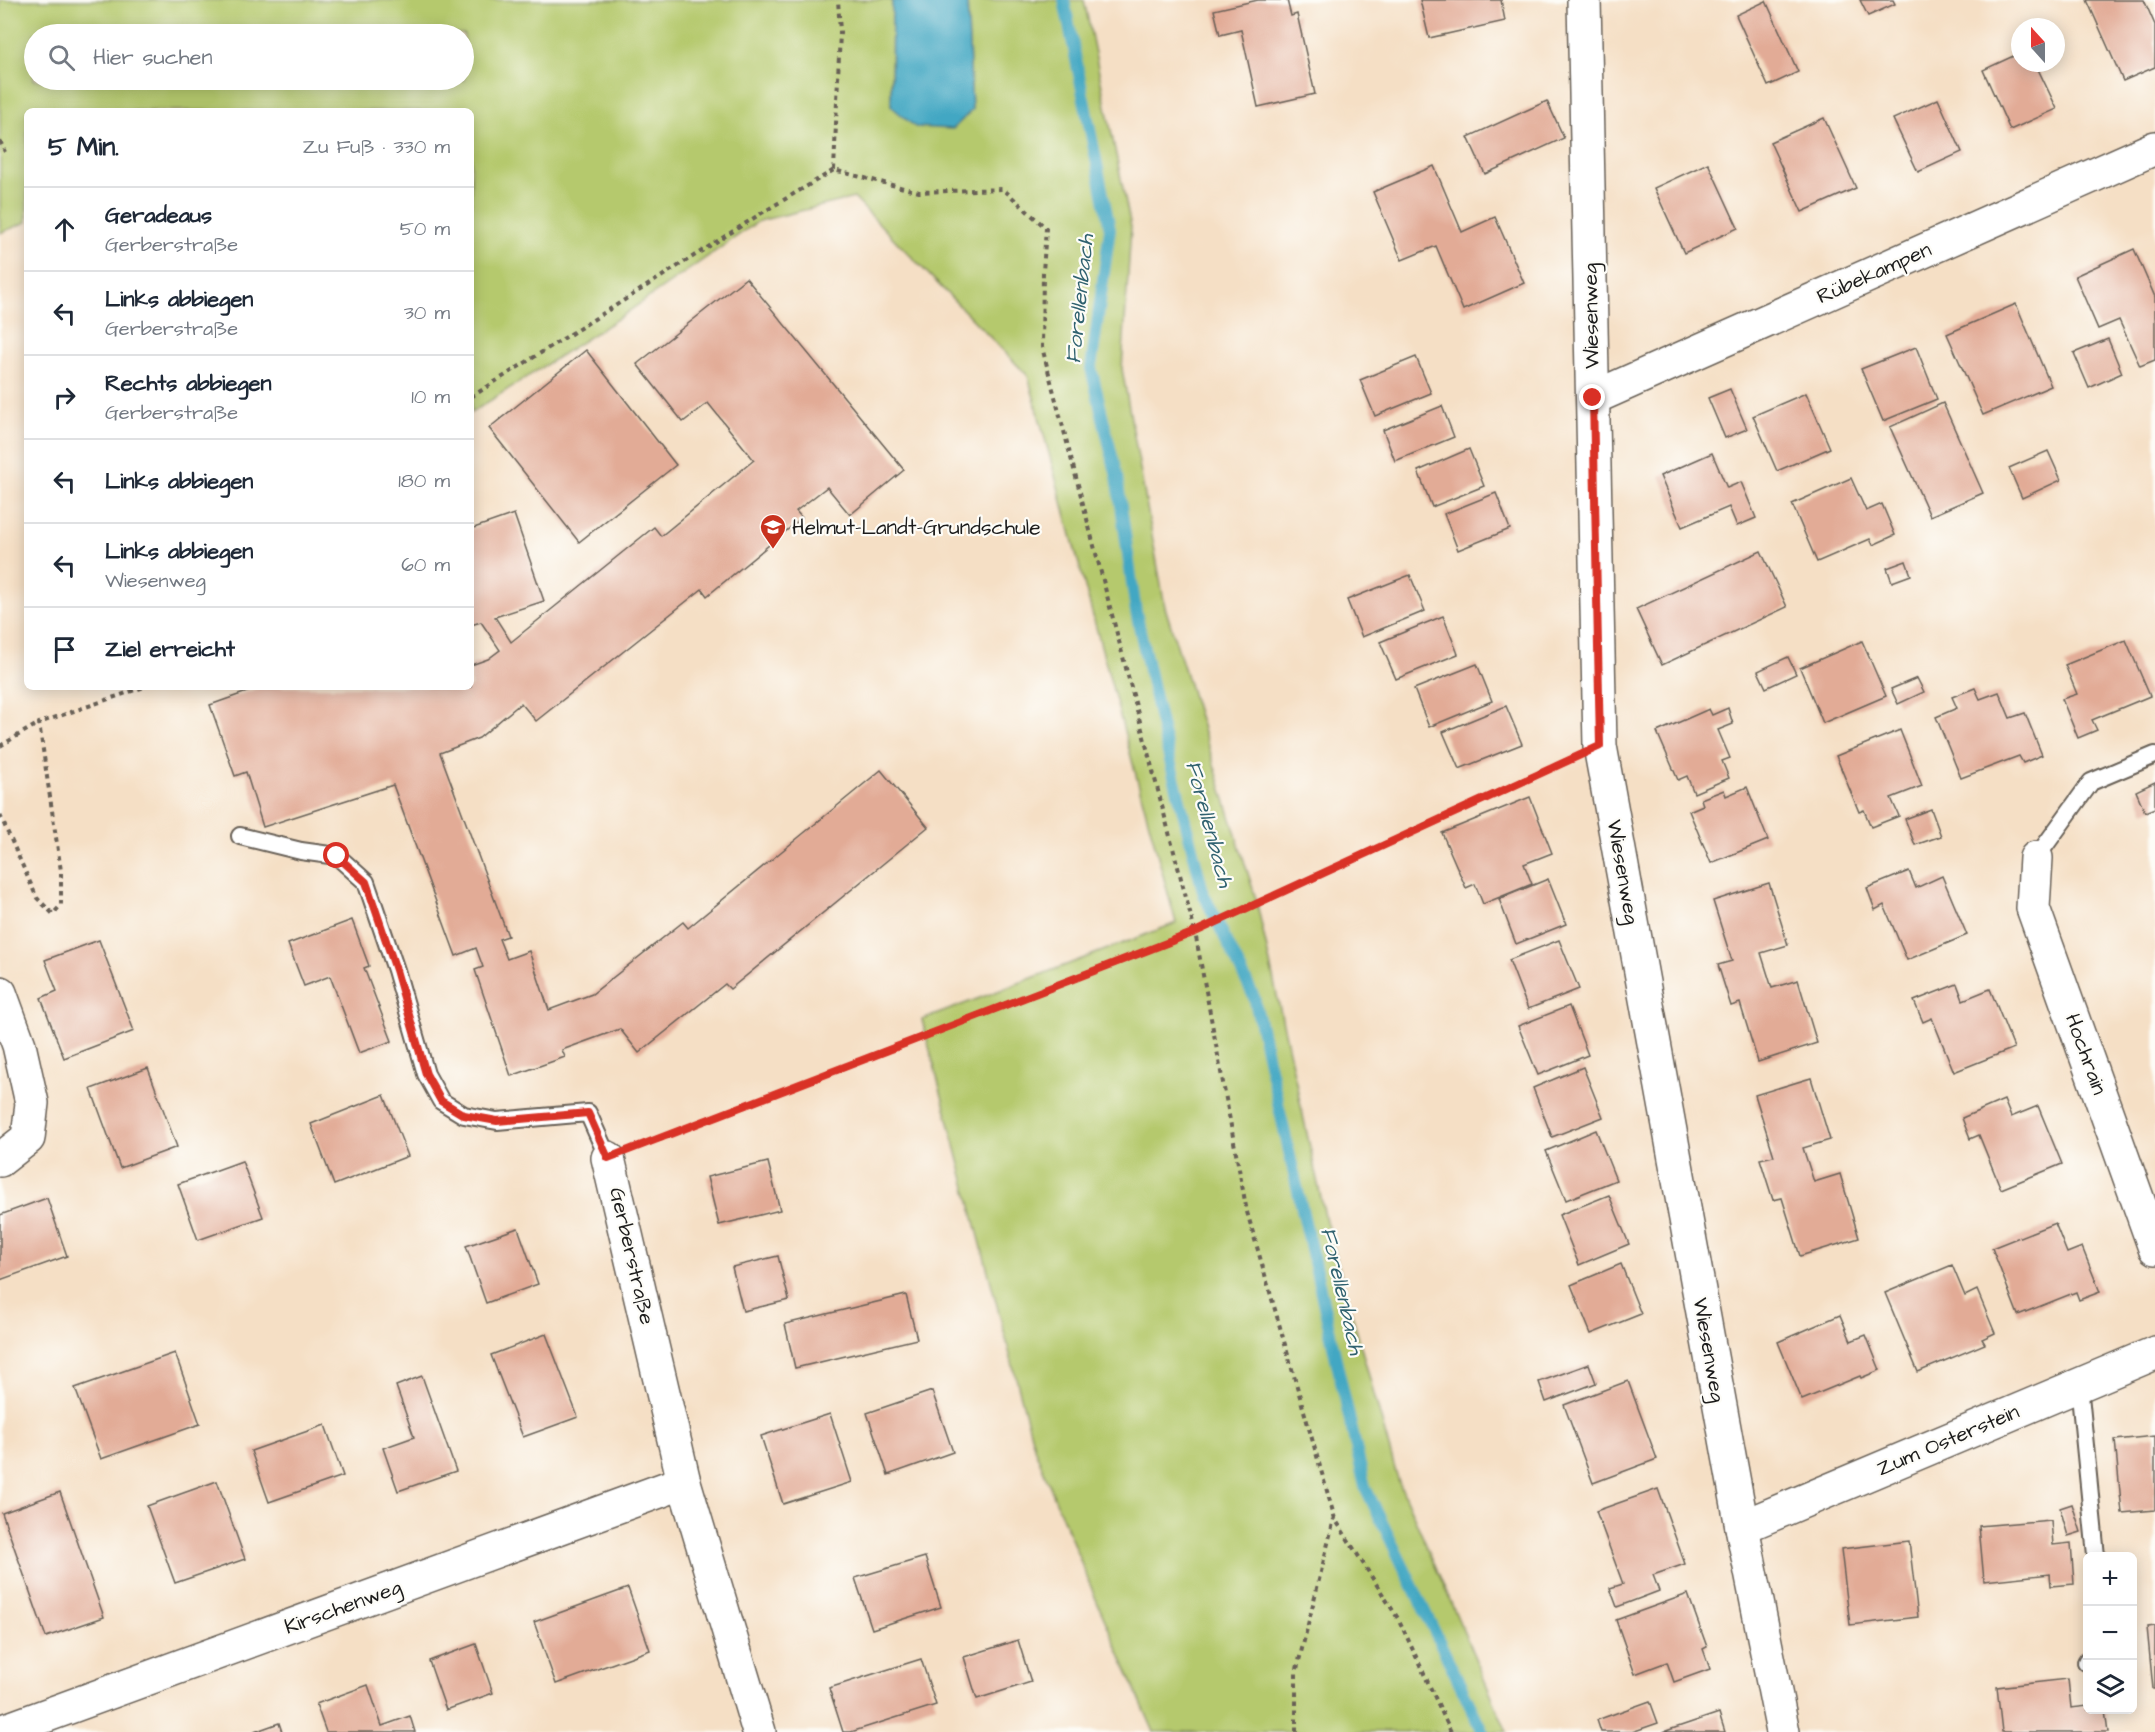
<!DOCTYPE html>
<html lang="de">
<head>
<meta charset="utf-8">
<style>
	body { margin:0; font-family:"Architects Daughter",sans-serif; background:#f6f6f7; color:#1f2937 }
	.controls { position:absolute; right:18px; bottom:18px; display:grid; overflow:hidden; border-radius:9px; box-shadow:0 3px 15px #0003 }
	.controls button { width:54px; height:54px; display:grid; place-items:center; padding:0; border:0; border-bottom:2px solid #e0e1e3; background:#fff; color:#1f2937; font:30px sans-serif }
	.compass { position:absolute; left:2011px; top:18px; width:54px; height:54px; border-radius:50%; background:#fff; box-shadow:0 3px 15px #0003; rotate:339deg }
	.stop { position:absolute; width:18px; height:18px; margin:-14px; border:4px solid #d93025; border-radius:50%; background:#fff }
	.stop.end { background:#d93025; border-color:#fff; box-shadow:0 2px 6px #0008 }
	.list { margin:0; padding:0; list-style:none }
	h2 { display:flex; justify-content:space-between; align-items:center; height:78px; margin:0; padding:0 24px; font-size:26px }
	h2 small { font-size:20px; font-weight:400; color:#747a83 }
	.list li { display:grid; grid-template-columns:39px 1fr auto; gap:18px; align-items:center; box-sizing:border-box; height:84px; padding:0 24px; border-top:2px solid #e0e1e3 }
	.list b { display:block; font-size:22px; white-space:nowrap }
	.list p { margin:0; font-size:20px; white-space:nowrap; color:#747a83 }
	.list em { font-size:20px; font-style:normal; color:#747a83 }
	.icon { flex:none; width:33px; height:33px; fill:none; stroke:currentColor; stroke-width:2; stroke-linecap:round; stroke-linejoin:round }
	.map { position:relative; flex:none; width:2155px; height:1732px; overflow:hidden }
	.search { position:absolute; background:#fff; box-shadow:0 3px 15px #0003; left:24px; top:24px; width:450px; height:66px; display:flex; align-items:center; gap:15px; box-sizing:border-box; padding:0 21px; border-radius:33px; color:#747a83; font-size:22px }
	.panel { position:absolute; background:#fff; box-shadow:0 3px 15px #0003; left:24px; top:108px; width:450px; height:582px; border-radius:9px }
	.map>svg:first-child { display:block }
</style>
</head>
<body>
<div class="map">
<svg width="2155" height="1732" viewBox="0 0 2155 1732">
	<rect width="100%" height="100%" fill="#fdfcf7"/>
	<filter id="ink" filterUnits="userSpaceOnUse"><feTurbulence type="fractalNoise" baseFrequency=".0167" numOctaves="2"/><feDisplacementMap in="SourceGraphic" scale="12" xChannelSelector="R" yChannelSelector="G"/><feConvolveMatrix kernelMatrix="1 2 1 2 8 2 1 2 1" color-interpolation-filters="sRGB"/></filter>
	<filter id="wash" filterUnits="userSpaceOnUse"><feTurbulence type="fractalNoise" baseFrequency=".008" numOctaves="4" result="noise"/><feDisplacementMap in="SourceGraphic" scale="24" xChannelSelector="R" yChannelSelector="G"/><feGaussianBlur stdDeviation="1.35" result="paint"/><feColorMatrix in="noise" values="0 0 0 0 0 0 0 0 0 0 0 0 0 0 0 0 0 1.4 0 .05"/><feComposite in="paint" operator="in"/></filter>
	<g filter="url(#wash)">
		<rect width="100%" height="100%" fill="#f5dfc5"/>
		<path fill="#b5c96d" stroke="#687244" stroke-width="1.5" fill-rule="evenodd" d="M0,0H892L891,106L972,110L967,0H1084L1131,227L1122,369L1165,607L1256,899L1326,1221L1398,1480L1507,1732H1154L1100,1609L1035,1450L922,1020L1176,923L1028,376L854,198L759,221L622,316L471,413V111H27V222L0,233ZM34,34H464V80H34Z"/>
		<path fill="#43a7c3" stroke="#306270" stroke-width="1.5" d="M892,0H967L972,110L953,129L915,127L891,106Z"/>
		<g fill="none" stroke-linecap="round" stroke-linejoin="round">
			<path stroke="#43a7c3" stroke-width="12" d="M1064,0L1110,229L1091,368L1117,477L1136,612L1162,729L1204,895L1254,997L1365,1487L1483,1732"/>
		</g>
		<g id="blocks">
			<g fill="#e2ab96">
				<path d="M1258,0H1287L1291,16L1297,14L1315,94L1258,107L1241,30L1220,35L1214,10Z"/>
				<path d="M1420,0H1501L1505,21L1429,38Z"/>
				<path d="M1860,0H1893L1895,4L1868,16Z"/>
				<path d="M2087,0H2144L2155,25V67L2123,81Z"/>
				<path d="M1766,1L1798,72L1768,86L1736,15Z"/>
				<path d="M2020,53V63H2035L2057,109L2010,130L1983,70Z"/>
				<path d="M1938,99L1962,152L1918,172L1893,119Z"/>
				<path d="M1547,101L1564,138L1485,174L1468,137Z"/>
				<path d="M1824,118L1856,188L1802,212L1770,142Z"/>
				<path d="M1708,163L1738,228L1684,253L1654,188Z"/>
				<path d="M1434,166L1462,232L1495,217L1524,283L1463,310L1436,246L1402,260L1373,192Z"/>
				<path d="M2134,249L2155,297V360L2140,366L2119,320L2098,329L2075,276Z"/>
				<path d="M746,278L904,470L850,515L827,487L796,511L802,518L707,596L702,589L536,721L521,703L479,738L440,753L508,936L499,939L507,959L529,951L549,1010L592,994L683,922L688,928L881,770L928,827L730,989L725,984L639,1053L620,1029L562,1050L565,1057L511,1076L475,970L483,967L476,948L456,956L393,785L263,827L246,772L235,776L210,705L261,687H471V665L488,659L500,650L481,622L471,625V529L514,514L544,601L495,617L511,642L654,527L661,536L754,460L708,403L683,422L637,364Z"/>
				<path d="M2016,304L2051,386L1983,415L1947,334Z"/>
				<path d="M2108,339L2122,373L2089,388L2074,353Z"/>
				<path d="M1916,347L1937,399L1883,421L1861,369Z"/>
				<path d="M586,350L676,465L579,542L489,428Z"/>
				<path d="M1416,357L1431,393L1375,416L1360,380Z"/>
				<path d="M1730,389L1747,429L1725,438L1708,398Z"/>
				<path d="M1806,393L1830,448L1777,471L1753,416Z"/>
				<path d="M1943,403L1983,493L1930,516L1890,427Z"/>
				<path d="M1442,406L1454,437L1395,461L1383,430Z"/>
				<path d="M1469,449L1484,486L1432,507L1418,471Z"/>
				<path d="M2048,451L2061,480L2022,498L2009,468Z"/>
				<path d="M1712,453L1727,488L1741,482L1756,518L1737,526L1729,507L1682,527L1660,476Z"/>
				<path d="M1851,478L1866,511L1882,504L1895,535L1873,545L1870,539L1817,562L1792,504Z"/>
				<path d="M1496,493L1510,529L1458,550L1444,514Z"/>
				<path d="M1761,551L1787,607L1662,665L1636,609Z"/>
				<path d="M1906,561L1911,575L1892,582L1887,568Z"/>
				<path d="M1410,575L1425,611L1362,637L1347,600Z"/>
				<path d="M1443,616L1458,654L1396,679L1380,642Z"/>
				<path d="M2126,640L2150,696L2092,720L2097,730L2078,738L2062,699L2077,694L2065,665Z"/>
				<path d="M1862,641L1886,696L1823,723L1800,668Z"/>
				<path d="M1788,657L1796,674L1766,688L1758,671Z"/>
				<path d="M1477,664L1492,701L1429,727L1414,689Z"/>
				<path d="M1917,678L1924,692L1898,704L1891,689Z"/>
				<path d="M1975,688L1980,699L1999,692L2010,718L2025,713L2042,755L2023,763L2019,756L1961,778L1936,717L1957,708L1952,697Z"/>
				<path d="M1506,706L1522,744L1459,769L1443,732Z"/>
				<path d="M1728,708L1733,724L1718,730L1730,758L1722,761L1729,778L1694,793L1687,776L1678,780L1657,732L1709,709L1712,715Z"/>
				<path d="M1900,730L1922,786L1891,798L1899,816L1871,827L1864,810L1859,812L1836,756Z"/>
				<path d="M2155,782V808L2145,812L2136,791Z"/>
				<path d="M1747,787L1768,840L1711,863L1689,811L1703,805L1701,799L1724,790L1726,796Z"/>
				<path d="M1530,797L1552,853L1524,864L1532,884L1483,904L1475,884L1466,888L1442,833Z"/>
				<path d="M1931,809L1941,836L1915,845L1905,819Z"/>
				<path d="M1909,871L1916,888L1942,876L1967,935L1907,960L1884,905L1875,910L1867,888Z"/>
				<path d="M1548,879L1566,924L1516,944L1499,899Z"/>
				<path d="M1769,883L1788,945L1761,953L1772,988L1798,980L1817,1043L1758,1062L1740,1003L1731,1006L1718,965L1732,961L1713,901Z"/>
				<path d="M352,920L369,966L364,968L392,1041L359,1053L330,976L304,986L288,944Z"/>
				<path d="M99,940L134,1031L64,1058L41,998L57,991L45,960Z"/>
				<path d="M1559,940L1579,989L1528,1009L1509,960Z"/>
				<path d="M1957,984L1963,1000L1990,989L2014,1048L1954,1072L1932,1018L1923,1022L1914,1001Z"/>
				<path d="M1569,1006L1588,1055L1538,1075L1518,1026Z"/>
				<path d="M1583,1067L1603,1117L1552,1137L1533,1088Z"/>
				<path d="M148,1068L177,1147L120,1168L91,1089Z"/>
				<path d="M1811,1078L1830,1140L1803,1148L1814,1182L1840,1174L1859,1238L1800,1256L1782,1198L1773,1200L1760,1159L1774,1156L1755,1095Z"/>
				<path d="M384,1095L408,1156L334,1185L311,1124Z"/>
				<path d="M2004,1100L2011,1117L2038,1106L2062,1164L2001,1189L1979,1135L1970,1139L1962,1118Z"/>
				<path d="M1596,1130L1616,1180L1566,1200L1546,1151Z"/>
				<path d="M242,1161L263,1217L198,1240L178,1184Z"/>
				<path d="M768,1162L780,1210L719,1225L707,1177Z"/>
				<path d="M1609,1195L1629,1244L1579,1265L1559,1215Z"/>
				<path d="M47,1198L67,1256L0,1280V1215Z"/>
				<path d="M2055,1223L2067,1253L2082,1247L2100,1292L2079,1300L2076,1292L2018,1315L1992,1248Z"/>
				<path d="M518,1228L538,1284L486,1303L466,1246Z"/>
				<path d="M778,1256L789,1300L743,1311L732,1267Z"/>
				<path d="M1621,1264L1641,1314L1591,1334L1571,1285Z"/>
				<path d="M1952,1265L1965,1296L1977,1290L1995,1333L1982,1339L1985,1344L1918,1372L1885,1293Z"/>
				<path d="M906,1295L917,1339L795,1368L785,1324Z"/>
				<path d="M1840,1315L1851,1341L1866,1335L1880,1370L1861,1378L1860,1376L1802,1400L1778,1342Z"/>
				<path d="M546,1334L578,1417L523,1437L491,1355Z"/>
				<path d="M175,1353L200,1424L101,1459L75,1388Z"/>
				<path d="M1589,1364L1596,1383L1546,1402L1539,1382Z"/>
				<path d="M422,1376L456,1471L398,1491L383,1448L414,1437L396,1386Z"/>
				<path d="M1628,1381L1657,1459L1593,1483L1564,1405Z"/>
				<path d="M932,1391L953,1452L888,1475L867,1413Z"/>
				<path d="M830,1414L852,1482L783,1504L761,1436Z"/>
				<path d="M325,1425L343,1476L269,1502L251,1451Z"/>
				<path d="M2155,1436V1510L2122,1513L2115,1440Z"/>
				<path d="M217,1481L245,1559L175,1583L147,1506Z"/>
				<path d="M1658,1489L1685,1564L1653,1575L1659,1591L1617,1607L1610,1588L1623,1584L1596,1511Z"/>
				<path d="M60,1492L104,1617L46,1637L2,1513Z"/>
				<path d="M2072,1504L2081,1532L2068,1536L2060,1508Z"/>
				<path d="M2051,1520L2053,1545L2071,1543L2074,1584L2051,1586L2050,1574L1984,1581L1979,1526Z"/>
				<path d="M1909,1541L1918,1617L1850,1625L1841,1549Z"/>
				<path d="M925,1557L941,1607L872,1629L855,1578Z"/>
				<path d="M628,1588L650,1650L556,1684L534,1622Z"/>
				<path d="M1688,1594L1707,1647L1703,1649L1710,1669L1674,1682L1667,1662L1635,1674L1616,1620Z"/>
				<path d="M2155,1626V1689H2153L2147,1627Z"/>
				<path d="M1018,1640L1031,1682L977,1699L964,1657Z"/>
				<path d="M476,1644L493,1693L446,1710L429,1661Z"/>
				<path d="M921,1659L936,1705L851,1732H843L829,1688Z"/>
				<path d="M2068,1679L2071,1708L2088,1706V1710H2105L2108,1732H2002L1997,1687Z"/>
				<path d="M368,1685L382,1726L410,1716L415,1732H326L316,1704Z"/>
				<path d="M1650,1701L1658,1723L1632,1732H1601L1597,1720Z"/>
				<path d="M1719,1713L1725,1732H1663Z"/>
				<path d="M279,1723L282,1732H254Z"/>
			</g>
		</g>
	</g>
	<g filter="url(#ink)">
		<use href="#blocks" fill-opacity="0" stroke="#686057" stroke-width="1.5"/>
		<g fill="none" stroke-linecap="round" stroke-linejoin="round">
			<g stroke="#686057" stroke-width="20">
				<g id="lane">
					<path d="M240,836L301,851L337,856L366,882L396,970L426,1074L441,1101L464,1115L497,1121L588,1113L608,1158"/>
					<path d="M2036,858L2091,782L2155,755"/>
					<path d="M2079,1385L2096,1556"/>
					<path d="M2086,1662L2088,1659"/>
				</g>
			</g>
			<g stroke="#686057" stroke-width="36">
				<g id="street">
					<path d="M1584,0L1600,746L1742,1527L1783,1732"/>
					<path d="M1593,398L2155,148"/>
					<path d="M2036,858L2033,908L2155,1248"/>
					<path d="M0,993L19,1045L32,1103L28,1138L0,1160"/>
					<path d="M608,1158L684,1482L759,1732"/>
					<path d="M1742,1527L2155,1353"/>
					<path d="M1,1732L684,1482"/>
				</g>
			</g>
			<g stroke="#686057" stroke-width="4" stroke-dasharray="4.5 4.5" stroke-linecap="butt">
				<path d="M0,141L5,152"/>
				<path d="M834,170L840,32L838,0"/>
				<path d="M471,397L765,211L834,170L919,192L1003,189L1046,228L1043,272L1042,347L1195,932L642,1145"/>
				<path d="M0,746L39,723"/>
				<path d="M0,815L37,898L53,914L61,905V871L39,723L144,687"/>
				<path d="M1296,1732V1673L1334,1519"/>
				<path d="M1451,1732L1399,1620L1335,1519L1247,1212L1195,932L1566,761"/>
			</g>
			<use href="#lane" stroke="#fff" stroke-width="16"/>
			<use href="#street" stroke="#fff" stroke-width="33"/>
		</g>
	</g>
	<g fill="none" stroke-linecap="round" stroke-linejoin="round" filter="url(#ink)">
		<path stroke="#d93025" stroke-width="8" d="M337,856L366,882L396,970L426,1074L441,1101L464,1115L497,1121L588,1113L608,1158L1195,932L1600,746L1593,398"/>
	</g>
	<defs>
		<g id="school-pin" transform="scale(1.35)"><path d="M0 17L-7.5 6A9.5 9.5 0 1 1 7.5 6Z" fill="#c8321e" stroke="#fdfcf7"/><path d="M0-5L7-2L0 1L-7-2ZM-4 1L0 2.5L4 1V4Q0 6-4 4Z" fill="#fff"/></g>
	</defs>
	<g fill-rule="evenodd">
		<use href="#school-pin" x="773" y="527"/>
	</g>
	<g text-anchor="middle" dominant-baseline="central" stroke-width="4.5" stroke-linejoin="round" paint-order="stroke">
		<g font-size="21" fill="#1c1c1c" stroke="#fdfcf7">
			<text transform="translate(1874 273) rotate(-24)">Rübekampen</text>
			<text transform="translate(1591 316) rotate(-91)">Wiesenweg</text>
			<text transform="translate(1623 872) rotate(80)">Wiesenweg</text>
			<text transform="translate(2086 1054) rotate(70)">Hochrain</text>
			<text transform="translate(632 1256) rotate(77)">Gerberstraße</text>
			<text transform="translate(1709 1350) rotate(80)">Wiesenweg</text>
			<text transform="translate(1948 1440) rotate(-23)">Zum Osterstein</text>
			<text transform="translate(343 1607) rotate(-20)">Kirschenweg</text>
		</g>
		<g font-size="21" fill="#1c1c1c" stroke="#fdfcf7" text-anchor="start">
			<text x="792" y="527">Helmut-Landt-Grundschule</text>
		</g>
		<g font-size="22" font-style="italic" fill="#306270" stroke="#fdfcf7">
			<text transform="translate(1080 299) rotate(-84)">Forellenbach</text>
			<text transform="translate(1209 824) rotate(75)">Forellenbach</text>
			<text transform="translate(1342 1291) rotate(77)">Forellenbach</text>
		</g>
	</g>
</svg>
<div class="controls">
<button>+</button>
<button>−</button>
<button><svg class="icon" aria-label="layers" viewBox="0 0 24 24"><path d="M12 4l9 5-9 5-9-5zM3 14l9 5 9-5"/></svg></button>
</div>
<svg class="compass" viewBox="-18 -18 36 36"><path d="M0-13l5 13h-10z" fill="#e53935"/><path d="M0 13l5-13h-10z" fill="#747a83"/></svg>
<div class="stop" style="left:337px;top:856px"></div>
<div class="stop end" style="left:1593px;top:398px"></div>
<div class="search"><svg class="icon" aria-label="search" viewBox="0 0 24 24"><circle cx="10" cy="10" r="6"/><path d="M15 15l6 6"/></svg>Hier suchen</div>
<section class="panel">
<h2>5 Min.<small>Zu Fuß · 330 m</small></h2>
<ul class="list">
<li><svg class="icon" aria-label="ahead" viewBox="0 0 24 24"><path d="M12 20V5M6 11l6-6 6 6"/></svg><div><b>Geradeaus</b><p>Gerberstraße</p></div><em>50 m</em></li>
<li><svg class="icon" aria-label="left" viewBox="0 0 24 24"><path d="M17 20v-9H6M10 6l-5 5 5 5"/></svg><div><b>Links abbiegen</b><p>Gerberstraße</p></div><em>30 m</em></li>
<li><svg class="icon" aria-label="right" viewBox="0 0 24 24"><path d="M7 20v-9h11M14 6l5 5-5 5"/></svg><div><b>Rechts abbiegen</b><p>Gerberstraße</p></div><em>10 m</em></li>
<li><svg class="icon" aria-label="left" viewBox="0 0 24 24"><path d="M17 20v-9H6M10 6l-5 5 5 5"/></svg><div><b>Links abbiegen</b></div><em>180 m</em></li>
<li><svg class="icon" aria-label="left" viewBox="0 0 24 24"><path d="M17 20v-9H6M10 6l-5 5 5 5"/></svg><div><b>Links abbiegen</b><p>Wiesenweg</p></div><em>60 m</em></li>
<li><svg class="icon" aria-label="arrive" viewBox="0 0 24 24"><path d="M6 21V4h12l-3 4 3 4H6"/></svg><div><b>Ziel erreicht</b></div></li>
</ul>
</section>
</div>
</body>
</html>
